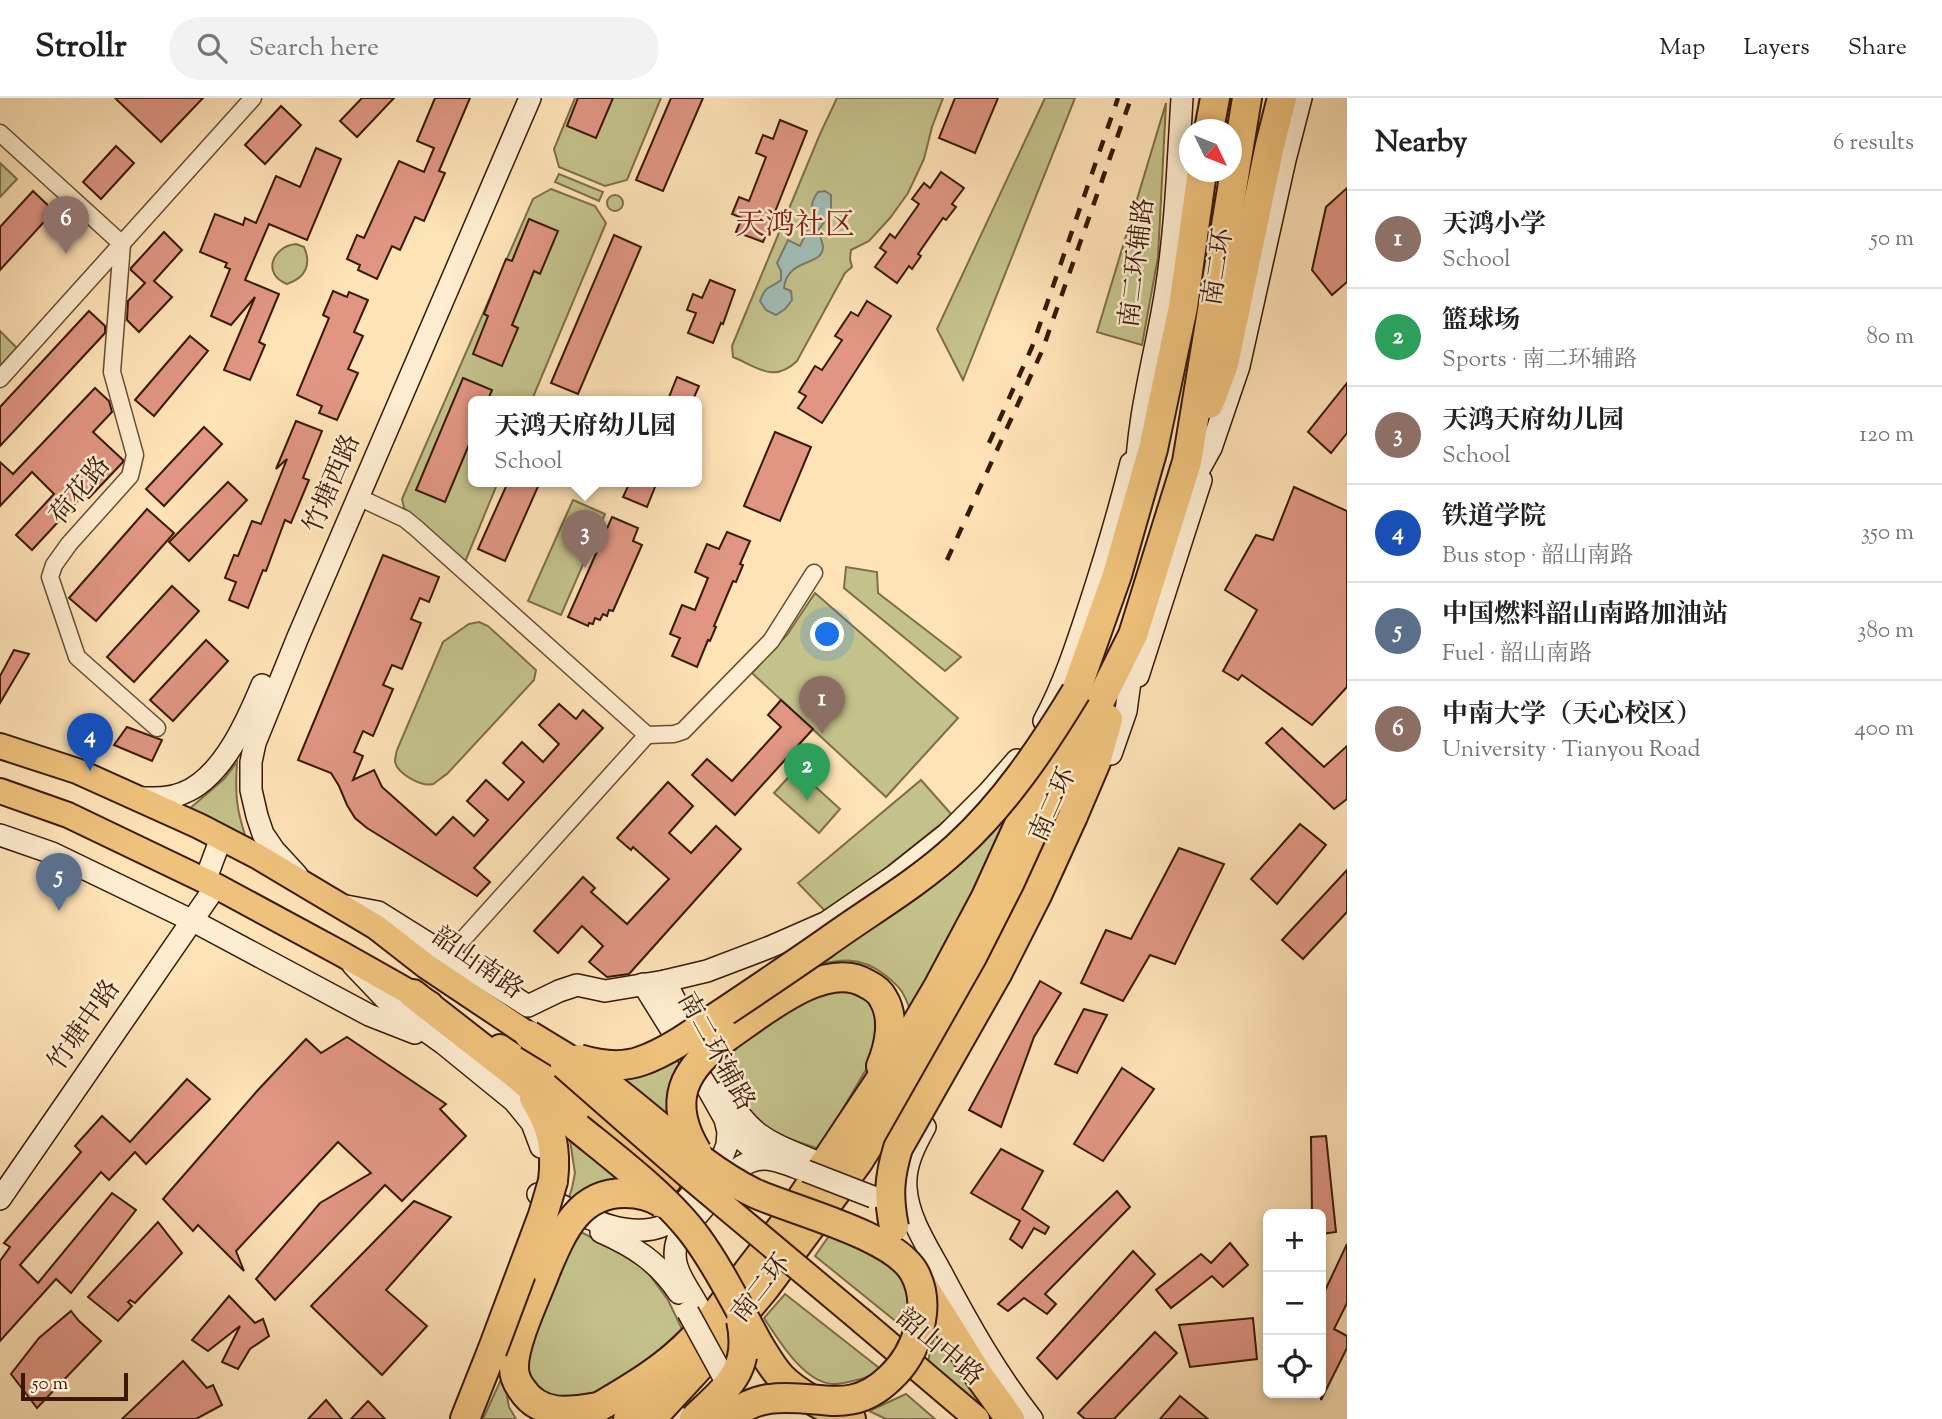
<!DOCTYPE html>
<html lang="en">
<head>
<meta charset="utf-8">
<style>
	body { margin:0; font-family:"Sorts Mill Goudy","Noto Serif SC",serif; background:#f2f2f2; color:#222 }
	.controls { position:absolute; right:21px; bottom:21px; display:grid; overflow:hidden; border-radius:10px; box-shadow:0 4px 10px #0003 }
	.controls button { width:63px; height:63px; display:grid; place-items:center; padding:0; border:0; border-bottom:2px solid #e0e0e0; background:#fff; color:#222; font:35px sans-serif }
	.compass { position:absolute; left:1179px; top:21px; width:63px; height:63px; border-radius:50%; background:#fff; box-shadow:0 4px 10px #0003; rotate:133deg }
	.scale { position:absolute; left:21px; bottom:18px; width:107px; box-sizing:border-box; padding-left:7px; border:4px solid #391906; border-top:0; font-size:19px; line-height:24px; white-space:nowrap; color:#391906; -webkit-text-stroke:5px #feedd0; paint-order:stroke }
	.you { position:absolute; left:828px; top:537px; width:24px; height:24px; margin:-18px; border:5px solid #fff; border-radius:50%; background:#1a73e8; box-shadow:0 0 0 10px #1a73e833 }
	.badge { display:grid; place-items:center; width:46px; height:46px; border-radius:50%; background:#8f2418; color:#fff; font-size:23px; font-weight:700 }
	.pin { position:absolute; translate:-50% -58px; filter:drop-shadow(0 2px 4px #0008) }
	.pin::after { content:''; position:absolute; top:37px; width:24px; height:21px; background:inherit; clip-path:polygon(0 0,100% 0,50% 100%) }
	.popup { position:absolute; left:468px; top:298px; width:234px; height:91px; box-sizing:border-box; display:grid; place-content:center; border-radius:10px; background:#fff; filter:drop-shadow(0 2px 5px #0005); font-size:23px; white-space:nowrap; color:#767676 }
	.popup b { font-size:26px; color:#222 }
	.popup::after { content:''; position:absolute; left:50%; top:100%; margin-left:-14px; border:14px solid transparent; border-top-color:#fff }
	.list { margin:0; padding:0; list-style:none }
	h2 { display:flex; justify-content:space-between; align-items:center; height:91px; margin:0; padding:0 28px; font-size:30px }
	h2 small { font-size:23px; font-weight:400; color:#767676 }
	.list li { display:grid; grid-template-columns:46px 1fr auto; gap:21px; align-items:center; box-sizing:border-box; height:98px; padding:0 28px; border-top:2px solid #e0e0e0 }
	.list b { display:block; font-size:26px; white-space:nowrap }
	.list p { margin:0; font-size:23px; white-space:nowrap; color:#767676 }
	.list em { font-size:23px; font-style:normal; color:#767676 }
	.icon { flex:none; width:38px; height:38px; fill:none; stroke:currentColor; stroke-width:2; stroke-linecap:round; stroke-linejoin:round }
	.map { position:relative; flex:none; width:1347px; height:1321px; overflow:hidden }
	header { display:flex; align-items:center; gap:42px; box-sizing:border-box; height:98px; padding:0 35px; background:#fff; border-bottom:2px solid #e0e0e0 }
	header strong { font-size:33px }
	nav { display:flex; gap:38px; margin-inline-start:auto; font-size:24px }
	.search { width:490px; height:63px; background:#f2f2f2; display:flex; align-items:center; gap:18px; box-sizing:border-box; padding:0 24px; border-radius:38px; color:#767676; font-size:26px }
	main { display:flex }
	aside { flex:1; background:#fff }
	.map>svg:first-child { display:block }
</style>
</head>
<body>
<header>
<strong>Strollr</strong>
<div class="search"><svg class="icon" aria-label="search" viewBox="0 0 24 24"><circle cx="10" cy="10" r="6"/><path d="M15 15l6 6"/></svg>Search here</div>
<nav><a>Map</a><a>Layers</a><a>Share</a></nav>
</header>
<main>
<div class="map">
<svg width="1347" height="1321" viewBox="0 0 1347 1321">
	<rect width="100%" height="100%" fill="#fee3b7"/>
	<filter id="stains"><feTurbulence type="fractalNoise" baseFrequency=".00286" numOctaves="4"/><feColorMatrix values="0 0 0 0 .2 0 0 0 0 .09 0 0 0 0 .02 0 0 0 .5 -.17"/></filter>
	<radialGradient id="worn" r=".72"><stop offset=".6" stop-color="#630" stop-opacity="0"/><stop offset="1" stop-color="#630" stop-opacity=".3"/></radialGradient>
	<g fill="#c4c28b" stroke="#7e6e48" stroke-width="2">
		<path d="M575,0H661L627,82L605,88L559,69L554,51Z"/>
		<path d="M837,0H943L932,29L924,61L908,95L890,120L869,143L851,152L850,161L852,169L845,175L797,263C774,285 759,270 733,259L732,248L820,36Z"/>
		<path d="M1045,0H1075L963,282L937,231Z"/>
		<path d="M1166,5L1158,159L1142,247L1097,234Z"/>
		<path d="M0,65L17,81L0,99Z"/>
		<path d="M559,76L603,94L599,103L555,84Z"/>
		<path d="M551,91L595,108L606,125L531,304H473V384H498L465,464L404,410L402,401L533,101Z"/>
		<circle cx="615" cy="105" r="8"/>
		<path d="M296,146L304,149C312,167 305,180 287,186C261,176 273,148 296,146Z"/>
		<path d="M0,233L17,250L0,268Z"/>
		<path d="M573,402L605,416L561,517L528,503Z"/>
		<path d="M846,469L877,474L878,495L961,559L945,573L844,490Z"/>
		<path d="M815,495L958,620L886,699L752,575L787,537Z"/>
		<path d="M479,524L488,528L536,572L534,582L447,676C443,678 437,684 433,686C421,689 398,676 395,664C395,660 396,656 397,652L443,544L469,526Z"/>
		<path d="M237,664C235,696 236,710 246,740L188,712L224,681Z"/>
		<path d="M796,671L840,711L819,735L774,695Z"/>
		<path d="M921,682L952,717L828,816L798,785Z"/>
		<path d="M1023,687L984,779L910,912C904,894 900,889 885,877C858,856 837,862 806,869Z"/>
		<path d="M867,891L883,943L819,1051C799,1044 777,1038 759,1025C740,1011 722,979 711,958L808,893Z"/>
		<path d="M690,955L670,1026L615,981C648,979 662,971 690,955Z"/>
		<path d="M569,1036L630,1085L563,1117L572,1090L575,1075Z"/>
		<path d="M575,1131L641,1165L668,1202L682,1231L612,1296L589,1307L539,1298L523,1265Z"/>
		<path d="M831,1135L875,1152L906,1184L912,1206L909,1234L815,1158Z"/>
		<path d="M785,1196L883,1273C867,1279 852,1285 835,1286C805,1287 778,1241 764,1220Z"/>
		<path d="M935,1236L993,1320L928,1263Z"/>
		<path d="M503,1277L509,1309L516,1321H483Z"/>
		<path d="M906,1296L935,1321H886L869,1313Z"/>
	</g>
	<path fill="#a2bdb6" stroke="#787b70" stroke-width="2" d="M825,93L831,97V115L819,131C819,137 822,143 823,148C824,169 787,159 784,190L791,193L792,202L785,211L776,217L766,212L760,203C767,185 769,192 781,182V173L777,165L788,142L800,148L815,117C810,108 812,102 818,94Z"/>
	<g fill="#e09683" stroke="#391906" stroke-width="2">
		<path d="M115,0H203L161,44Z"/>
		<path d="M362,0H394L357,39L340,23Z"/>
		<path d="M435,0H470L439,73L445,75L424,123L415,119L400,152L392,148L377,181L358,172L360,167L347,161L357,137L364,140L399,63L424,74L434,50L417,43Z"/>
		<path d="M578,0H613L596,40L567,28Z"/>
		<path d="M671,0H703L663,93L636,82Z"/>
		<path d="M955,0H998L975,55L939,40Z"/>
		<path d="M281,8L301,27L265,66L245,47Z"/>
		<path d="M780,22L807,33L763,144L736,134L742,120L732,116L739,99L749,103L766,59L756,55L763,37L773,41Z"/>
		<path d="M116,48L134,65L101,101L83,84Z"/>
		<path d="M316,50L341,61L307,142L269,126L245,182L279,196L259,244L265,247L250,282L224,272L255,199L231,227L211,218L230,171L225,169L227,165L200,154L215,116L243,127L245,120L256,125L276,78L300,89Z"/>
		<path d="M941,74L964,90L952,106L956,109L946,122L943,120L918,156L921,158L912,171L909,168L897,185L875,169L886,154L880,150L890,136L895,140L919,106L912,101L924,85L930,90Z"/>
		<path d="M1347,90V184L1332,197L1312,172L1326,109Z"/>
		<path d="M33,93L54,113L0,172V129Z"/>
		<path d="M529,121L558,133L540,176L534,173L512,227L518,230L502,268L473,256L488,218L484,216L506,161L512,163Z"/>
		<path d="M164,134L182,152L154,183L172,199L139,234L127,222L128,203L145,185L131,172V170Z"/>
		<path d="M614,137L641,149L578,296L551,285Z"/>
		<path d="M710,182L735,192L723,226L721,225L713,245L688,235L696,215L687,212L693,196L702,200Z"/>
		<path d="M333,193L347,199L349,194L368,202L354,234L363,238L348,271L358,275L337,322L319,315L322,308L297,297L329,220L323,217Z"/>
		<path d="M867,203L891,218L822,325L798,310L806,298L799,294L815,268L822,272L842,242L835,238L851,214L858,218Z"/>
		<path d="M89,213L105,228V235L0,348V309Z"/>
		<path d="M190,238L208,253L154,318L135,302Z"/>
		<path d="M677,279L699,288L692,304H667Z"/>
		<path d="M463,280L492,292L487,304H473V337L445,404L416,392Z"/>
		<path d="M1347,285V335L1331,355L1308,334Z"/>
		<path d="M95,290L109,303L112,314L93,334L123,362V364L89,400L84,396L32,452L16,437L54,396L32,374L0,408V364L13,376Z"/>
		<path d="M296,323L322,333L303,380L309,382L291,425L285,422L266,473L263,472L248,510L229,502L236,484L225,480L234,457L238,458L252,423L261,426L287,361L276,371Z"/>
		<path d="M204,329L222,346L164,408L146,391Z"/>
		<path d="M775,334L811,349L780,423L744,408Z"/>
		<path d="M228,384L247,402L189,463L169,444Z"/>
		<path d="M508,384H540L505,463L478,451Z"/>
		<path d="M630,384H657L647,409L623,399Z"/>
		<path d="M1294,389L1347,413V589L1312,627L1242,577L1238,582L1223,573L1257,512L1225,492L1256,437L1273,442Z"/>
		<path d="M147,411L174,435L96,523L69,500Z"/>
		<path d="M612,419L638,430L633,443L642,447L613,513L609,512L607,518L603,516L600,522L595,520L593,526L589,525L588,528L568,519Z"/>
		<path d="M727,434L750,443L740,466L743,467L736,484L733,483L714,528L716,529L710,543L708,542L697,569L672,558L680,540L670,536L682,507L695,512L708,480L695,474L707,446L719,451Z"/>
		<path d="M383,457L439,479L429,504L420,500L411,521L421,525L402,571L392,567L383,587L393,591L373,638L363,633L354,654L363,658L353,682L374,672L382,689L436,737L453,719L474,738L488,722L467,703L486,682L508,702L524,684L503,665L522,644L543,664L559,646L539,627L559,606L576,621L583,612L603,630L474,770L490,784L477,798L367,730L355,720L347,707L339,688L331,675L298,662Z"/>
		<path d="M172,488L199,513L134,584L107,559Z"/>
		<path d="M206,542L228,563L173,623L150,602Z"/>
		<path d="M14,552L29,556L0,605V578Z"/>
		<path d="M781,602L813,631L735,717L692,677L707,661L732,683L781,629L768,617Z"/>
		<path d="M127,629L162,642L152,663L114,647Z"/>
		<path d="M1282,630L1324,669L1347,648V701L1334,711L1266,645Z"/>
		<path d="M668,684L693,708L669,735L691,755L716,728L741,751L629,876L607,879L589,864L603,848L582,828L558,855L534,833L583,779L595,790L591,794L627,826L669,781L633,749L631,752L617,740Z"/>
		<path d="M1300,726L1326,747L1277,806L1251,781Z"/>
		<path d="M1179,750L1224,766L1175,866L1150,857L1123,903L1081,885L1106,832L1131,841Z"/>
		<path d="M1347,772V814L1303,861L1282,842Z"/>
		<path d="M1040,883L1061,895L1034,939L1001,1029L969,1012Z"/>
		<path d="M1084,911L1107,917L1077,975L1055,966Z"/>
		<path d="M347,939L446,1006L440,1011L466,1038L402,1103L385,1087L275,1202L256,1181L320,1105L371,1075L338,1044L236,1153L244,1173L198,1127L193,1133L163,1101L258,992L306,941L321,955Z"/>
		<path d="M1122,970L1154,991L1103,1063L1074,1046Z"/>
		<path d="M187,981L210,1001L146,1066L135,1054L109,1082L101,1074L20,1167L38,1185L112,1095L136,1112L71,1195L56,1181L0,1243V1163L10,1149L4,1145L81,1054L75,1048L102,1018L130,1044Z"/>
		<path d="M1326,1038L1336,1134L1321,1136V1116H1312L1311,1039Z"/>
		<path d="M1001,1051L1043,1073L1022,1111L1049,1129L1045,1136L1034,1130L1022,1150L1010,1141L1020,1123L971,1095Z"/>
		<path d="M1117,1093L1130,1109L1045,1196L1056,1206L1047,1216L1024,1200L1008,1213L998,1206Z"/>
		<path d="M414,1103L451,1119L386,1192L427,1228L382,1277L311,1208Z"/>
		<path d="M158,1124L182,1155L135,1205L130,1202L128,1204L132,1208L118,1223L88,1199Z"/>
		<path d="M1230,1145L1248,1167L1223,1189L1212,1178L1171,1210L1156,1192L1201,1156L1211,1165Z"/>
		<path d="M1347,1146V1205L1334,1231L1347,1238V1250L1321,1302V1201Z"/>
		<path d="M1133,1153L1155,1176L1057,1281L1037,1260Z"/>
		<path d="M229,1198L255,1225L263,1221L269,1238L250,1251L238,1271L222,1264L240,1228L208,1253L192,1242Z"/>
		<path d="M71,1213L79,1223L101,1243L37,1310L11,1276L39,1240Z"/>
		<path d="M1253,1220L1257,1261L1190,1269L1179,1227Z"/>
		<path d="M1155,1234L1177,1255L1114,1321H1085L1078,1315Z"/>
		<path d="M183,1263L207,1290L213,1287L222,1307L196,1321H122Z"/>
		<path d="M1180,1298L1208,1321H1160Z"/>
		<path d="M326,1302L342,1321H308Z"/>
		<path d="M368,1303L385,1321H351Z"/>
	</g>
	<g fill="none" stroke-linecap="round" stroke-linejoin="round">
		<g stroke="#6a4c32" stroke-width="19">
			<g id="street">
				<path d="M0,35L122,146L112,274L135,357L130,378L69,446L54,467L50,479L77,559L157,630"/>
				<path d="M0,281L253,0"/>
				<path d="M358,399L405,421L416,430L647,637L674,636L683,633L771,543L814,475"/>
				<path d="M448,858L647,637"/>
			</g>
		</g>
		<g stroke="#391906" stroke-width="24">
			<g id="secondary">
				<path d="M1136,383C1137,318 1156,256 1166,192C1176,129 1178,64 1182,0"/>
				<path d="M1185,397L1211,350L1239,268L1285,62L1301,0"/>
				<path d="M1138,578L1201,382"/>
				<path d="M1044,623C1064,586 1077,546 1090,506C1105,460 1119,413 1131,365"/>
				<path d="M1111,656L1126,613L1131,576L1132,544"/>
				<path d="M140,700C155,700 169,701 183,695C222,680 247,623 262,587"/>
				<path d="M0,737L52,755L197,825L369,917L415,935"/>
				<path d="M297,777L274,752L263,736L257,718L251,692V664L255,645L298,539L530,0"/>
				<path d="M205,783L221,740"/>
				<path d="M346,808L378,814L528,908L559,893L577,887L605,893L665,883L707,873L770,849L827,824L894,778L947,736L989,694L1017,662"/>
				<path d="M353,867L395,911L444,946L514,1003L532,1025L541,1049"/>
				<path d="M665,883L698,947"/>
				<path d="M724,994C751,1039 767,1043 814,1063"/>
				<path d="M725,1021C738,1040 752,1053 774,1061"/>
				<path d="M925,1029C915,1047 904,1068 906,1090C908,1120 927,1148 941,1174C968,1225 996,1275 1032,1321"/>
				<path d="M538,1096C575,1113 624,1145 665,1127L722,1060L727,1047L728,1034L725,1021L707,989L643,886"/>
				<path d="M0,1101L216,788"/>
				<path d="M601,1134C635,1149 658,1164 679,1195"/>
				<path d="M698,1208C685,1184 668,1167 678,1140L735,1073C758,1054 774,1061 800,1071"/>
			</g>
		</g>
		<g stroke="#391906" stroke-width="28">
			<g id="primary">
				<path d="M0,648L77,673L199,728L257,758L376,829L426,868L529,937"/>
				<path d="M0,693L68,717L216,788L340,855L430,906"/>
				<path d="M500,949L543,978L669,1083"/>
				<path d="M863,1224L977,1321"/>
			</g>
		</g>
		<g stroke="#391906" stroke-width="32">
			<g id="highway">
				<path d="M1209,32L1215,0"/>
				<path d="M1209,306L1224,266L1270,47L1282,0"/>
				<path d="M1073,718L1096,664L1108,621"/>
				<path d="M413,896L518,978L578,1030"/>
				<path d="M728,938C762,915 826,860 867,886C873,889 880,894 883,900C895,919 890,947 881,968"/>
				<path d="M534,1000C551,1026 557,1051 553,1083"/>
				<path d="M546,1172C537,1197 513,1245 514,1270C514,1278 516,1283 521,1290C539,1319 569,1314 598,1309"/>
				<path d="M916,1177L979,1278L1010,1321"/>
				<path d="M759,1247C766,1258 773,1271 782,1280C800,1298 828,1311 851,1321"/>
				<path d="M685,1256L785,1125L908,940L937,891L986,799L1062,632L1117,477L1153,351L1183,209L1202,74"/>
				<path d="M582,1319C622,1295 662,1274 694,1240"/>
				<path d="M465,1321L492,1253"/>
				<path d="M628,1321L658,1287"/>
				<path d="M651,1321L699,1269L765,1190L808,1132L858,1064L929,952L980,864L1022,780L1095,613L1133,537L1187,364L1247,0"/>
			</g>
		</g>
		<use href="#street" stroke="#feedd0" stroke-width="16"/>
		<use href="#secondary" stroke="#feedd0" stroke-width="21"/>
		<use href="#primary" stroke="#efc27c" stroke-width="24"/>
		<use href="#highway" stroke="#efc27c" stroke-width="28"/>
		<g stroke="#391906" stroke-width="4.5" stroke-dasharray="12 12" stroke-linecap="butt">
			<path d="M989,345L1032,249L1118,0"/>
			<path d="M947,462L1042,253L1131,0"/>
		</g>
		<g stroke="#391906" stroke-width="24" stroke-linecap="butt">
			<g id="secondary-bridge">
				<path d="M806,1073L873,1099"/>
				<path d="M688,1214L723,1278"/>
			</g>
		</g>
		<g stroke="#391906" stroke-width="28" stroke-linecap="butt">
			<path id="primary-bridge" d="M563,968L684,1074L863,1224"/>
		</g>
		<g stroke="#391906" stroke-width="32" stroke-linecap="butt">
			<g id="highway-bridge">
				<path d="M529,937C556,954 584,969 609,988C654,1022 704,1071 754,1095C794,1113 893,1137 914,1174C933,1208 917,1255 890,1280C849,1320 816,1294 769,1301C753,1303 739,1311 727,1321"/>
				<path d="M579,961C599,967 622,970 641,963C667,954 692,936 715,920C751,896 788,871 824,846C868,814 917,786 957,749C1005,705 1042,650 1076,594"/>
				<path d="M578,1030C616,1061 668,1100 697,1140C721,1173 739,1211 759,1247"/>
				<path d="M697,1054C666,1003 683,971 728,938"/>
				<path d="M894,1129C888,1098 889,1080 898,1050L998,874L1037,797L1073,718"/>
				<path d="M546,1172C562,1135 578,1094 626,1095C639,1095 651,1098 662,1105"/>
				<path d="M492,1253L543,1117L553,1083"/>
				<path d="M694,1321C727,1289 752,1273 741,1222"/>
			</g>
		</g>
		<use href="#secondary-bridge" stroke="#feedd0" stroke-width="21"/>
		<use href="#primary-bridge" stroke="#efc27c" stroke-width="24"/>
		<use href="#highway-bridge" stroke="#efc27c" stroke-width="28"/>
	</g>
	<g text-anchor="middle" dominant-baseline="central" stroke-width="5" stroke-linejoin="round" paint-order="stroke">
		<g font-size="26" fill="#391906" stroke="#feedd0">
			<text transform="translate(1138 165) rotate(-83)">南二环辅路</text>
			<text transform="translate(1219 169) rotate(-81)">南二环</text>
			<text transform="translate(333 386) rotate(-67)">竹塘西路</text>
			<text transform="translate(81 393) rotate(-51)">荷花路</text>
			<text transform="translate(1054 707) rotate(-66)">南二环</text>
			<text transform="translate(477 866) rotate(35)">韶山南路</text>
			<text transform="translate(85 928) rotate(-55)">竹塘中路</text>
			<text transform="translate(715 954) rotate(61)">南二环辅路</text>
			<text transform="translate(762 1191) rotate(-52)">南二环</text>
			<text transform="translate(939 1250) rotate(40)">韶山中路</text>
		</g>
		<g font-size="30" fill="#7a1f14" stroke="#feedd0">
			<text x="795" y="128">天鸿社区</text>
		</g>
	</g>
	<rect width="100%" height="100%" filter="url(#stains)"/>
	<rect width="100%" height="100%" fill="url(#worn)"/>
</svg>
<div class="controls">
<button>+</button>
<button>−</button>
<button><svg class="icon" aria-label="locate" viewBox="0 0 24 24"><circle cx="12" cy="12" r="6"/><path d="M12 2v4M12 18v4M2 12h4M18 12h4"/></svg></button>
</div>
<svg class="compass" viewBox="-18 -18 36 36"><path d="M0-13l5 13h-10z" fill="#e53935"/><path d="M0 13l5-13h-10z" fill="#767676"/></svg>
<div class="scale">50 m</div>
<div class="you"></div>
<div class="pin badge" style="left:822px;top:636px;background:#8d6e63">1</div>
<div class="pin badge" style="left:807px;top:703px;background:#2e9e5b">2</div>
<div class="pin badge" style="left:585px;top:470px;background:#8d6e63">3</div>
<div class="popup"><b>天鸿天府幼儿园</b>School</div>
<div class="pin badge" style="left:90px;top:673px;background:#1a4fb4">4</div>
<div class="pin badge" style="left:59px;top:813px;background:#5c6f8a">5</div>
<div class="pin badge" style="left:66px;top:156px;background:#8d6e63">6</div>
</div>
<aside>
<h2>Nearby<small>6 results</small></h2>
<ul class="list">
<li><span class="badge" style="background:#8d6e63">1</span><div><b>天鸿小学</b><p>School</p></div><em>50 m</em></li>
<li><span class="badge" style="background:#2e9e5b">2</span><div><b>篮球场</b><p>Sports · 南二环辅路</p></div><em>80 m</em></li>
<li><span class="badge" style="background:#8d6e63">3</span><div><b>天鸿天府幼儿园</b><p>School</p></div><em>120 m</em></li>
<li><span class="badge" style="background:#1a4fb4">4</span><div><b>铁道学院</b><p>Bus stop · 韶山南路</p></div><em>350 m</em></li>
<li><span class="badge" style="background:#5c6f8a">5</span><div><b>中国燃料韶山南路加油站</b><p>Fuel · 韶山南路</p></div><em>380 m</em></li>
<li><span class="badge" style="background:#8d6e63">6</span><div><b>中南大学（天心校区）</b><p>University · Tianyou Road</p></div><em>400 m</em></li>
</ul>
</aside>
</main>
</body>
</html>
